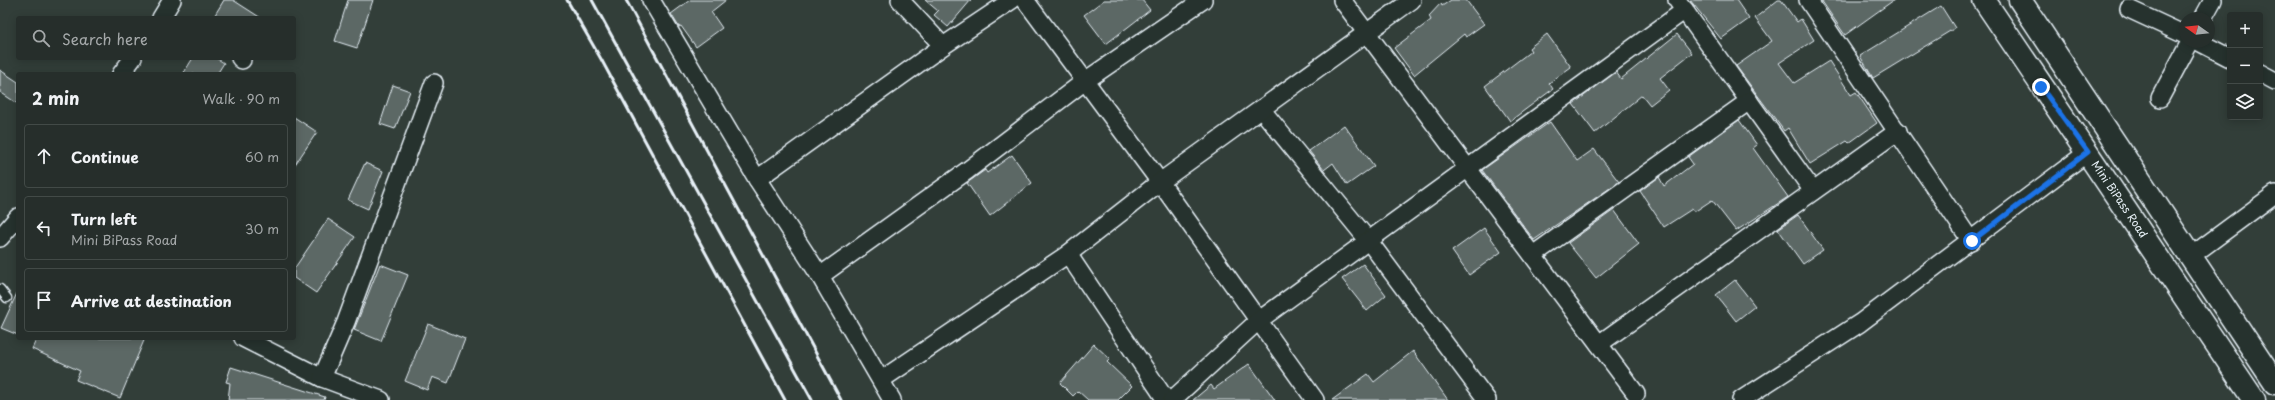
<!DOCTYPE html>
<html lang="en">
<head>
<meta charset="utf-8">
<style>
	body { margin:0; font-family:"Playpen Sans",sans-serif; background:#2e3633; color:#f1f3f6 }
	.controls { position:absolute; right:12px; top:12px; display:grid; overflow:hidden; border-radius:4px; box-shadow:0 2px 10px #0003 }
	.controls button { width:36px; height:36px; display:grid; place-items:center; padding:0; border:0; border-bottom:1px solid #424a47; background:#262e2b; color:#f1f3f6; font:20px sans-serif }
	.compass { position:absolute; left:2179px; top:12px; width:36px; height:36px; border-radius:50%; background:#262e2b; box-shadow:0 2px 10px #0003; rotate:285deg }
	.stop { position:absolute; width:12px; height:12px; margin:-9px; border:3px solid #1a73e8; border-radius:50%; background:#fff }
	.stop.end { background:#1a73e8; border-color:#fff; box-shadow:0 1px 4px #0008 }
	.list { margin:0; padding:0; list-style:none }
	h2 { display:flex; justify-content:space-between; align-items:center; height:52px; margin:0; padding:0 16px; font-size:17px }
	h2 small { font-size:13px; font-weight:400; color:#a4a8a9 }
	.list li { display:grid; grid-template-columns:26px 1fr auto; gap:12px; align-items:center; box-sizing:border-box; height:64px; margin:0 8px 8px; padding:0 8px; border:1px solid #424a47; border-radius:4px }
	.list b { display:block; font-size:15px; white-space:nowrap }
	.list p { margin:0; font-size:13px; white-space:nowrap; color:#a4a8a9 }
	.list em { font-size:13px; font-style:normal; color:#a4a8a9 }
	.icon { flex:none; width:22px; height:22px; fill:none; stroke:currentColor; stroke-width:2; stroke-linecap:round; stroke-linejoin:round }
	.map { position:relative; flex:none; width:2275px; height:400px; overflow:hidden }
	.search { position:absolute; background:#262e2b; box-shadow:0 2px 10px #0003; left:16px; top:16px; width:280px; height:44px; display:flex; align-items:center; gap:10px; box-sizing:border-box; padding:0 14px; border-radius:4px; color:#a4a8a9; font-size:15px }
	.panel { position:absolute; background:#262e2b; box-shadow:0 2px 10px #0003; left:16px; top:72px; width:280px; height:268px; border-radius:4px }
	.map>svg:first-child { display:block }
</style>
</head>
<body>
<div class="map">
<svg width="2275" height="400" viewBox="0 0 2275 400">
	<rect width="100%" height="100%" fill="#323e39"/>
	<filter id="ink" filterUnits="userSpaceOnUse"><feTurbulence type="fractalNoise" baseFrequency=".025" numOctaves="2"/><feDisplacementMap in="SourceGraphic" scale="8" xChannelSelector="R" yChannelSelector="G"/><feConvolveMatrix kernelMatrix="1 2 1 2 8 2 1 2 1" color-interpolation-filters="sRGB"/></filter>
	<g filter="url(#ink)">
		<g fill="#5c6865" stroke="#e8f1f8">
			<path d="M224,0H233L261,18H213Z"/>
			<path d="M348,0H373L357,48L335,41Z"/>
			<path d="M690,0H726L711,12L722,28L696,47L681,26L679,27L671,14Z"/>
			<path d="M925,0H971L948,27L934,15L938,11Z"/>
			<path d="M1104,0H1142L1150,10L1106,44L1084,15Z"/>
			<path d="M1451,0H1466L1484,24L1466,37L1464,34L1414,75L1394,48L1431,20L1429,16L1441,3L1442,6Z"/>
			<path d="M1690,0H1736L1749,19L1721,39Z"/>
			<path d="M1778,0H1781L1797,22L1801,19L1814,40L1779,63L1794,83L1829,61L1851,95L1856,92L1877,123L1849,143L1847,141L1810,164L1788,128L1784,131L1736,66L1772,41L1755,18Z"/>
			<path d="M1821,0H1894L1845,35Z"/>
			<path d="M1941,6L1955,28L1873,78L1860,56Z"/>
			<path d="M1547,34L1571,67L1549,83L1553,89L1510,121L1485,86L1531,51L1529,48Z"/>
			<path d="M1677,34L1692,53L1660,78L1669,90L1650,105L1642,95L1595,133L1573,104L1616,72L1621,79Z"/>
			<path d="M193,58H216L224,63L217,74H183Z"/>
			<path d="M0,70L18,82V104L0,92Z"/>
			<path d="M393,85L410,91L395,129L380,124Z"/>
			<path d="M294,117L317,132L294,166Z"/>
			<path d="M1739,120L1757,145L1753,148L1788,197L1736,231L1712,200L1694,212L1692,209L1664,227L1640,191L1659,177L1664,186L1693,164L1688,157Z"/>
			<path d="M1550,122L1577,161L1594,149L1619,182L1534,240L1482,170Z"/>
			<path d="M1344,125L1374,166L1347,185L1333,163L1324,170L1309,151Z"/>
			<path d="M1012,155L1032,183L990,216L967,183L985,170L987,173Z"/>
			<path d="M365,163L383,171L368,209L348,200Z"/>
			<path d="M1614,210L1639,244L1596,278L1568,243Z"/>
			<path d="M1798,215L1823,250L1803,264L1778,229Z"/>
			<path d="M328,219L355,237L316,293L294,278V269Z"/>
			<path d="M1484,228L1501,252L1469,275L1452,251Z"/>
			<path d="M380,264L408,275L381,341L354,330Z"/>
			<path d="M1363,264L1386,295L1367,311L1342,279Z"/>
			<path d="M1735,280L1755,306L1736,321L1716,295Z"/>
			<path d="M18,291V335L1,328Z"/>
			<path d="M428,324L465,339L448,383L432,377L427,390L405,381Z"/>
			<path d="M37,338H145L120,398L76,380L80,371L32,349Z"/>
			<path d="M1094,344L1110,359L1107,362L1132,386L1118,400H1088L1078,391L1073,396L1060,383Z"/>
			<path d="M1413,351L1448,400H1332L1368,374L1374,382Z"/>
			<path d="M1249,364L1275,400H1193L1211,385L1214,389Z"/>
			<path d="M231,367L325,397L324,400H228L230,383L226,382Z"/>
		</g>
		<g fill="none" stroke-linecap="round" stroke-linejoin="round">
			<g stroke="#e8f1f8" stroke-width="11">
				<path id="service" d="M0,289L7,298"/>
			</g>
			<g stroke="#e8f1f8" stroke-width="20">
				<g id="minor">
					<path d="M651,0L757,179L820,276L892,400"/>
					<path d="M900,0L943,46"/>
					<path d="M1025,0L1160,182L1315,400"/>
					<path d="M1342,0L1636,394"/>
					<path d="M1677,0L1813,191"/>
					<path d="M1808,0L1971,241"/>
					<path d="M2129,9L2185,35"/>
					<path d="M161,18L172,0"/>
					<path d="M2203,18L2213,0"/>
					<path d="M2199,42L2230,58"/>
					<path d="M240,58L242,60"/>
					<path d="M2260,73L2275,81"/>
					<path d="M121,74L133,58"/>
					<path d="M2160,98L2190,42"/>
					<path d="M1261,109L1368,240L1487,400"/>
					<path d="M757,179L943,46L1012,0"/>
					<path d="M0,238L18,217"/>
					<path d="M1068,254L1166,400"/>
					<path d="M1533,255L1749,101"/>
					<path d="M2191,256L2275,194"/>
					<path d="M820,276L968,170L1085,81L1203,0"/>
					<path d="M243,338L322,378L381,400"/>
					<path d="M1599,344L1898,131"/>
					<path d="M322,378L346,322L434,83"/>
					<path d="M881,380L1068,254L1160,182L1412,0"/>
					<path d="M1172,400L1258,321L1685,10"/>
					<path d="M1741,400L1860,323L2088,152"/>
				</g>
			</g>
			<g stroke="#e8f1f8" stroke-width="25">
				<g id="secondary">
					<path d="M1984,0L2254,400"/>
					<path d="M2020,0L2275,383"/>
				</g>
			</g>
			<use href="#service" stroke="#26332d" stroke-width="8"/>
			<use href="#minor" stroke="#26332d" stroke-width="17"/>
			<use href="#secondary" stroke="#26332d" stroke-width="22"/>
			<g stroke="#e8f1f8" stroke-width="3">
				<path d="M567,0L601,59L785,400"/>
				<path d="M592,0L812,400"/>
				<path d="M626,0L841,400"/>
			</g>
		</g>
	</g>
	<g fill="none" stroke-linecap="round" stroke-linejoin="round" filter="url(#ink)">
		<path stroke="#1a73e8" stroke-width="5" d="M1972,241L2088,152L2041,87"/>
	</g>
	<g text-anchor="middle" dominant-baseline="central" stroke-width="3" stroke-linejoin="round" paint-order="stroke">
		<g font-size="11" fill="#e8f1f8" stroke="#26332d">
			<text transform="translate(2120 199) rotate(56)">Mini BiPass Road</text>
		</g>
	</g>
</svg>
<div class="controls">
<button>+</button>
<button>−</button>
<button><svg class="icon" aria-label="layers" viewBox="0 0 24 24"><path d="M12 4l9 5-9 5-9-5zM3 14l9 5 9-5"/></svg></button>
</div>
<svg class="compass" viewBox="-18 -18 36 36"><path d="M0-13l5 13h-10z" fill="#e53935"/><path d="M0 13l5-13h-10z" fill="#a4a8a9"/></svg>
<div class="stop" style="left:1972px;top:241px"></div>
<div class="stop end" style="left:2041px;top:87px"></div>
<div class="search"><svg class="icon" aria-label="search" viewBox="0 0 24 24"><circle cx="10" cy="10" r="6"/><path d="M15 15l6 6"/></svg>Search here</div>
<section class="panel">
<h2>2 min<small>Walk · 90 m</small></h2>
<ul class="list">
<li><svg class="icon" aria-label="ahead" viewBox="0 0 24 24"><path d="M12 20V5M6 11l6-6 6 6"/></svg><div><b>Continue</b></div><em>60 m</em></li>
<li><svg class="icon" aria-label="left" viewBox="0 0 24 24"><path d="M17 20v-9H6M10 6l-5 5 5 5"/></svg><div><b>Turn left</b><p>Mini BiPass Road</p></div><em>30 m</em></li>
<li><svg class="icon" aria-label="arrive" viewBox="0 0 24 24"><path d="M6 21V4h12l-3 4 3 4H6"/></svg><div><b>Arrive at destination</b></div></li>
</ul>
</section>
</div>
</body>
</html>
